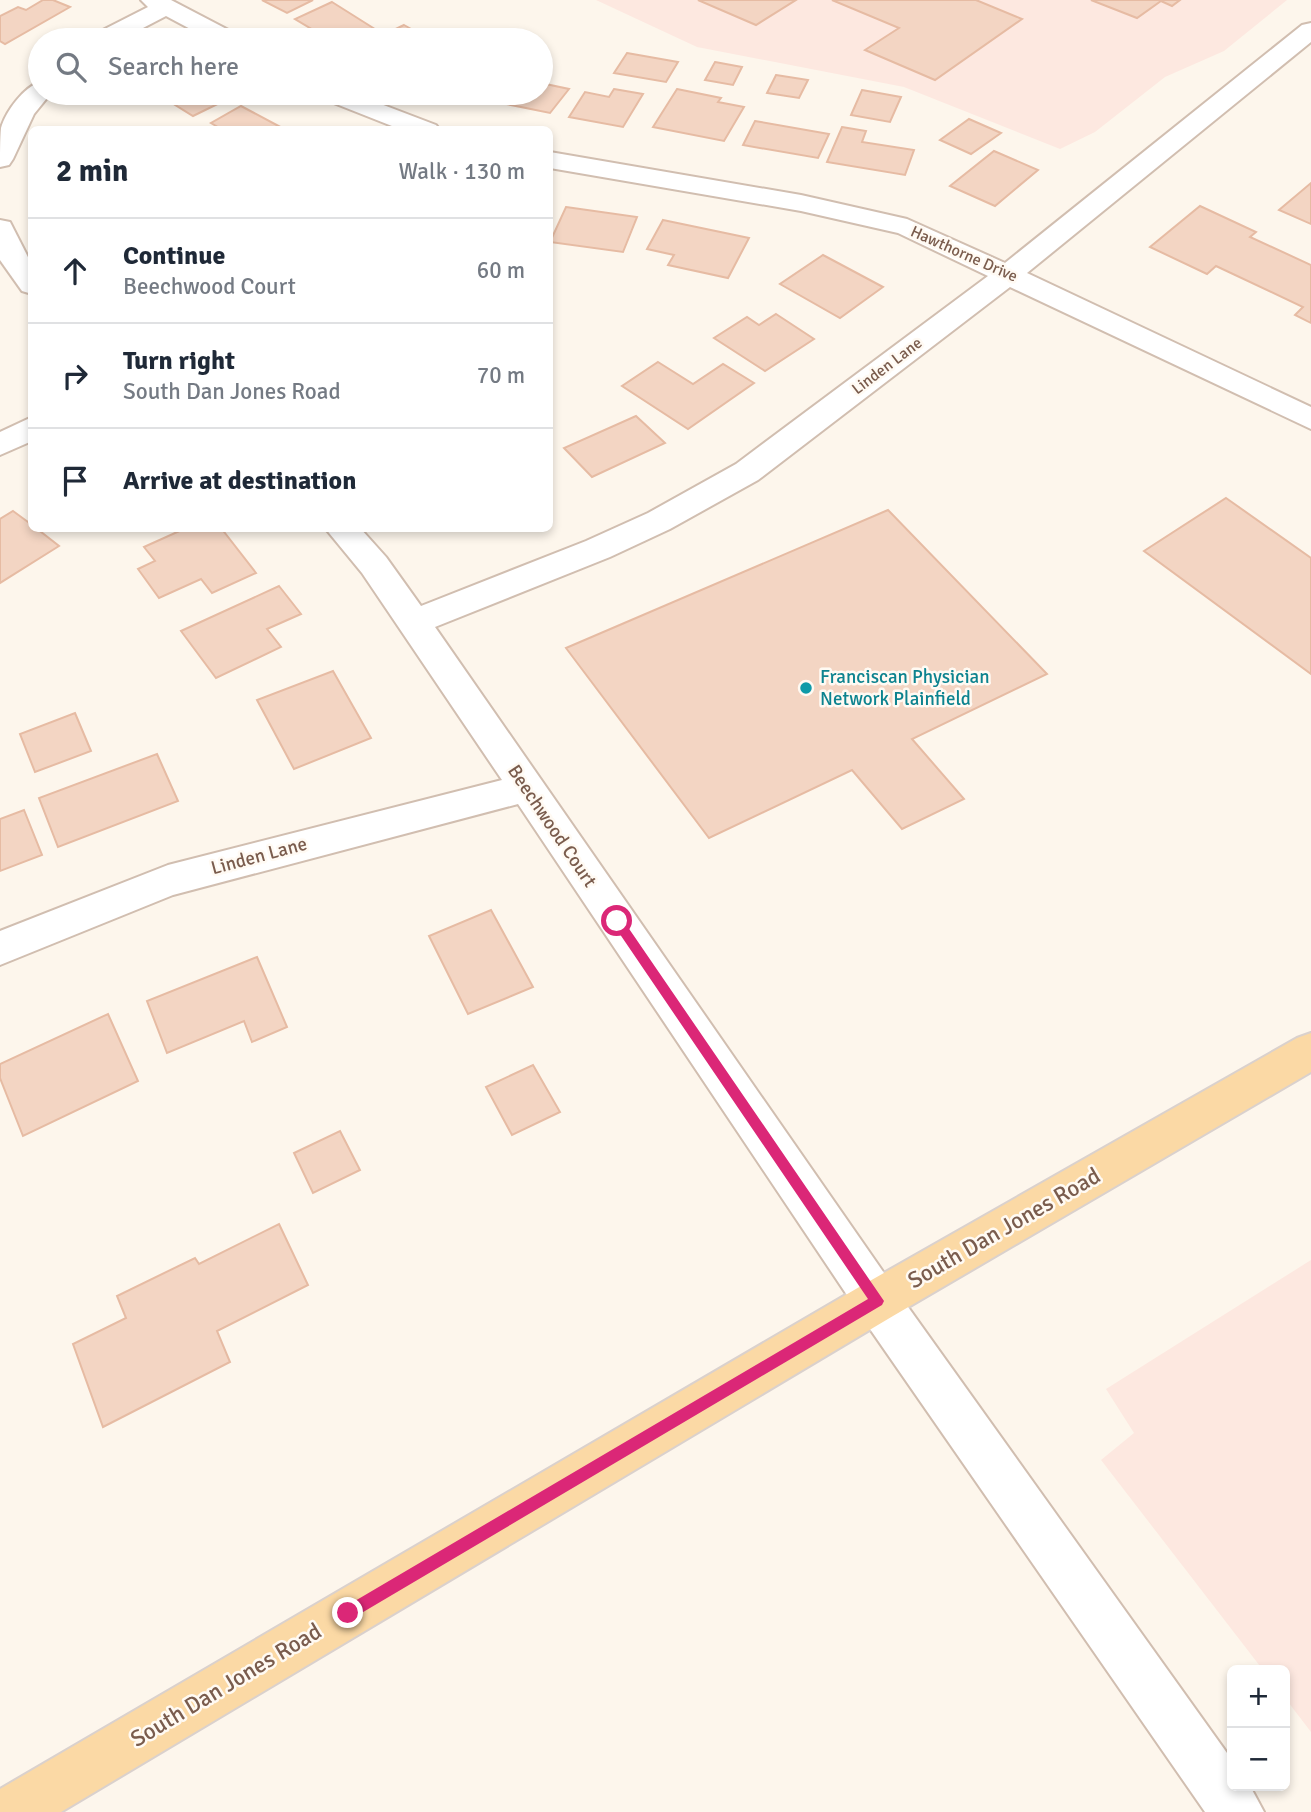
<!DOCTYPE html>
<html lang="en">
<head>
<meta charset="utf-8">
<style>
	body { margin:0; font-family:Signika,sans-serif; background:#f2f2f3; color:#1f2937 }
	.controls { position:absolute; right:21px; bottom:21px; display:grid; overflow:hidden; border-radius:10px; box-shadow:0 4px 10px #0003 }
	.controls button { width:63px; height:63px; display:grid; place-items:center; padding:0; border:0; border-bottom:2px solid #e0e1e3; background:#fff; color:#1f2937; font:35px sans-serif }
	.stop { position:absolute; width:21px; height:21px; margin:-16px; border:5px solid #db2777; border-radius:50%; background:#fff }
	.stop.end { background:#db2777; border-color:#fff; box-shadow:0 2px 7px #0008 }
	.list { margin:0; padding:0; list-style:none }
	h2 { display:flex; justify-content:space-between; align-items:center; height:91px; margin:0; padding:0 28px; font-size:30px }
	h2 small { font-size:23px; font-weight:400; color:#747a83 }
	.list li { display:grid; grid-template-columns:46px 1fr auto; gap:21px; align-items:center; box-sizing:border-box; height:105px; padding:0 28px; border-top:2px solid #e0e1e3 }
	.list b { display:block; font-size:26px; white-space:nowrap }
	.list p { margin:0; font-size:23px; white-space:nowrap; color:#747a83 }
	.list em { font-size:23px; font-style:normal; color:#747a83 }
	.icon { flex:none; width:38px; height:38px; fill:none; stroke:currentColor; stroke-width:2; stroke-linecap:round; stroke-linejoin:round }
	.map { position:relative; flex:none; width:1311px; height:1812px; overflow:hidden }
	.search { position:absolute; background:#fff; box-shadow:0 4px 10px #0003; left:28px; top:28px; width:525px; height:77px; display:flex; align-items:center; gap:18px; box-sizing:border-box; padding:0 24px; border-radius:38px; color:#747a83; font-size:26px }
	.panel { position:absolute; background:#fff; box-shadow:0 4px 10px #0003; left:28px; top:126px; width:525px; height:406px; border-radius:10px }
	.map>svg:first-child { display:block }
</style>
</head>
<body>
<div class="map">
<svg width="1311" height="1812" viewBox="0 0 1311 1812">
	<rect width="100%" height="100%" fill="#fdf6ec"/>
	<g fill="#fde8e0">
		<path d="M596,0H1287L1224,51L1165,77L1095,132L1060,149L904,87L697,47Z"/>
		<path d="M1311,1260V1732L1285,1698V1670H1263L1101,1460L1134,1433L1106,1389Z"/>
	</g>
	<g fill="#f3d5c3" stroke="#e6bba3" stroke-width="2">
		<path d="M43,0H53L70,7L5,44L0,41V16L18,7L26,10Z"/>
		<path d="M262,0H313L287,13Z"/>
		<path d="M698,0H796L756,25Z"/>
		<path d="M832,0H976L1022,19L935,80L865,50L899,28Z"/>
		<path d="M1091,0H1180L1172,6L1161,1L1137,18Z"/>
		<path d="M332,2L378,31L357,40H330L295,19Z"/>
		<path d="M404,25L431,40L375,39Z"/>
		<path d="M627,53L678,62L666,82L614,73Z"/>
		<path d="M715,62L742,67L733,85L705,80Z"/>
		<path d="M776,75L808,80L799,98L767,93Z"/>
		<path d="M541,83L569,89L550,113L472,97L476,93H541Z"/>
		<path d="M614,89L643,94L623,127L569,117L585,92L609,97Z"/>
		<path d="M677,89L721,98L718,102L744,107L724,141L653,127Z"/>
		<path d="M862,90L901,97L890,122L851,115Z"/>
		<path d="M156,93H221L230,98L193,116Z"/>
		<path d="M241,106L286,130H223L211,123Z"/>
		<path d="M969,119L1001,133L971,154L940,140Z"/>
		<path d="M755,121L829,134L818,158L743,145Z"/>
		<path d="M842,127L866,131L862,142L914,150L905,175L827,162Z"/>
		<path d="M994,151L1038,170L995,206L950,186Z"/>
		<path d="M1311,183V224L1279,210Z"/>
		<path d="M1200,206L1256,232L1250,237L1311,265V323L1295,315L1303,307L1216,266L1207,274L1150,247Z"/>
		<path d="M566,207L637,217L623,252L550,242Z"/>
		<path d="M663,220L749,238L728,278L668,265L674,255L647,249Z"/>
		<path d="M823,255L883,287L840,318L780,284Z"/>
		<path d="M776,314L814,339L765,371L714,338L747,317L759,325Z"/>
		<path d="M658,362L693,384L723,364L754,383L688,429L622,386Z"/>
		<path d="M636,416L665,443L592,477L564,448Z"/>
		<path d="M1226,498L1311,558V674L1144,551Z"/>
		<path d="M888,510L1047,674L912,739L964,799L902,829L852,770L709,838L566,648Z"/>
		<path d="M13,511L32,525V528H36L59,546L0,583V519Z"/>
		<path d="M186,528H221L256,573L212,593L201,579L159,598L138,569L155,561L144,547Z"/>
		<path d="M279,586L301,614L267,629L281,647L216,678L181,631Z"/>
		<path d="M333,671L371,738L294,769L257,700Z"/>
		<path d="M75,713L91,751L35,772L20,734Z"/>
		<path d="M157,754L178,801L58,847L39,798Z"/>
		<path d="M24,810L42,855L0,871V819Z"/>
		<path d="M491,910L533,987L468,1014L429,936Z"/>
		<path d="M257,957L287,1027L252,1042L244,1021L167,1053L147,1001Z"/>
		<path d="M108,1014L138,1081L23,1136L0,1078V1064Z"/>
		<path d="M533,1065L560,1112L512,1135L486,1087Z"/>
		<path d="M340,1131L360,1170L313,1193L294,1153Z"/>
		<path d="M279,1224L308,1285L217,1331L230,1362L103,1427L73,1344L126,1318L117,1296L195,1258L199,1264Z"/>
	</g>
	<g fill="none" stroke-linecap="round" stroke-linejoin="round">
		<g stroke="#d1beb0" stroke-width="4">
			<g id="minor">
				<path d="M141,0H171L238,35L241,40H211L166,16L120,40H90L93,35L148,7Z"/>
				<path d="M1311,23V42L1027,273L1311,407V429L1010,287L758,480L670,529L610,557L435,627L893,1286L1232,1760V1786H1250L1264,1812H1205L861,1316L518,804L173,895L0,965V931L168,865L502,780L362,573L325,528H360L386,557L421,606L586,541L648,513L736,464L988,276L898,233L801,211L550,168V152L801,195L907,219L1005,263L1302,25Z"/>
				<path d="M40,82V93H51L34,114L13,159L9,165L0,167C0,155 0,139 1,128C6,111 24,87 40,82Z"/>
				<path d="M317,93H352L436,125L440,130H402L321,98Z"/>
				<path d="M0,220L10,222L32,265V294L22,291L0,260Z"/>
				<path d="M32,417V441L0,455V432Z"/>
			</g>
		</g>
		<g stroke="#dad1cd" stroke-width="4">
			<path id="major" d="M1311,1033V1072L893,1316L61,1812H0V1789L861,1286L1297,1038Z"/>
		</g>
		<use href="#minor" fill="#fff" fill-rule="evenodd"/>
		<use href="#major" fill="#fbd9a5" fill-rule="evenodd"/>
	</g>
	<path fill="#db2777" d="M617,916L621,917L884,1301L882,1305L348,1621L343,1619L341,1613L343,1608L868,1299L613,924L611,921Z"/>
	<circle fill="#0f9aa8" stroke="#fffaf3" stroke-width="2.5" cx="806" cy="688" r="7"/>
	<g text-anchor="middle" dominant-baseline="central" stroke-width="5" stroke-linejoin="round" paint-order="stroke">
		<g font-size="16" fill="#7a5c4d" stroke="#fffaf3">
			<text transform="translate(964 254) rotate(24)">Hawthorne Drive</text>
			<text transform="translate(887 366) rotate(-37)">Linden Lane</text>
		</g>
		<g font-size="19" fill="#0d838f" stroke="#fffaf3" text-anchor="start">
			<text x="820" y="677">Franciscan Physician<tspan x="820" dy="22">Network Plainfield</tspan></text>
		</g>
		<g font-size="19" fill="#7a5c4d" stroke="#fffaf3">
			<text transform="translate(552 826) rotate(56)">Beechwood Court</text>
			<text transform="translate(259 856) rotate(-15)">Linden Lane</text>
		</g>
		<g font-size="23" fill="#7a5c4d" stroke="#fffaf3">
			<text transform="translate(1004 1228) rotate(-30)">South Dan Jones Road</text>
			<text transform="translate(226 1685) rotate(-31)">South Dan Jones Road</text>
		</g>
	</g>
</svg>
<div class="controls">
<button>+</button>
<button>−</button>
</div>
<div class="stop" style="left:617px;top:921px"></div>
<div class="stop end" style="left:348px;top:1613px"></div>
<div class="search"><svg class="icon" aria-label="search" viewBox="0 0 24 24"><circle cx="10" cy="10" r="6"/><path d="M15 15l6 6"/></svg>Search here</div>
<section class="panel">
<h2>2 min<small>Walk · 130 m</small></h2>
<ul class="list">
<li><svg class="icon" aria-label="ahead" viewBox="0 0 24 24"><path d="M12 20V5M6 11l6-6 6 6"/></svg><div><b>Continue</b><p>Beechwood Court</p></div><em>60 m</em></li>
<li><svg class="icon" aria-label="right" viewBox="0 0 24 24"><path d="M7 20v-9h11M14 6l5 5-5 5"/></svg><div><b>Turn right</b><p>South Dan Jones Road</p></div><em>70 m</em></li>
<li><svg class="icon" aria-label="arrive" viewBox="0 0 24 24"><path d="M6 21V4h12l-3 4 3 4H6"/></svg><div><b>Arrive at destination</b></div></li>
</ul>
</section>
</div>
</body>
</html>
